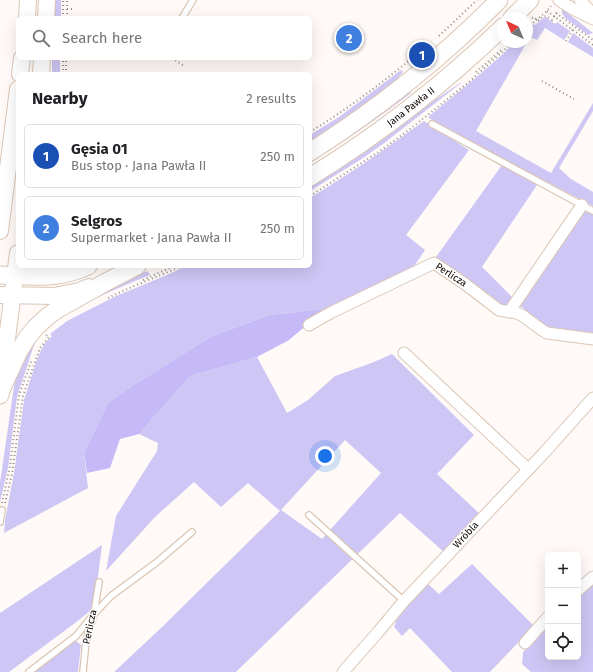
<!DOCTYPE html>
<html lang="en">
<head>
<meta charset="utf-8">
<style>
	body { margin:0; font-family:"Fira Sans",sans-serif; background:#f2f2f2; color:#202124 }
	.controls { position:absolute; right:12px; bottom:12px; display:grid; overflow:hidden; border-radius:6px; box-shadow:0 4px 16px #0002 }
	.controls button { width:36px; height:36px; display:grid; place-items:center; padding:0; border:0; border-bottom:1px solid #e0e0e0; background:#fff; color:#202124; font:20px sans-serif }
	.compass { position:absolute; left:497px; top:12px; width:36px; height:36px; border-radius:50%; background:#fff; box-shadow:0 4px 16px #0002; rotate:316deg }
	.you { position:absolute; left:325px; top:456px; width:14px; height:14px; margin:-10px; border:3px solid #fff; border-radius:50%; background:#1a73e8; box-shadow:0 0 0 6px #1a73e833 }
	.badge { display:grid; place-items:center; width:26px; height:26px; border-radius:50%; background:#7451ca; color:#fff; font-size:13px; font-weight:700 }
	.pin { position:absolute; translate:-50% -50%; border:2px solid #fff; box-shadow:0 1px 4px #0006 }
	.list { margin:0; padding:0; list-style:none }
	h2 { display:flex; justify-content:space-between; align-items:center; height:52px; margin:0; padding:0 16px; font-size:17px }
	h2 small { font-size:13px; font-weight:400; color:#757577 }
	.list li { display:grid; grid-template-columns:26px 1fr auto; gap:12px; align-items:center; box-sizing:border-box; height:64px; margin:0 8px 8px; padding:0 8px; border:1px solid #e0e0e0; border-radius:6px }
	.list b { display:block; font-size:15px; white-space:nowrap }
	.list p { margin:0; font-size:13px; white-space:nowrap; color:#757577 }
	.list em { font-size:13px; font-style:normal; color:#757577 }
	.icon { flex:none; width:22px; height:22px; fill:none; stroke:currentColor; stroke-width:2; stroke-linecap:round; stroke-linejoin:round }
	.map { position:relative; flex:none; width:593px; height:672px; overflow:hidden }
	.search { position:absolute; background:#fff; box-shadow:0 4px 16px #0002; left:16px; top:16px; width:296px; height:44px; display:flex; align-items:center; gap:10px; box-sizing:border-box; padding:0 14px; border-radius:6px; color:#757577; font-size:15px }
	.panel { position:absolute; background:#fff; box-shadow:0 4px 16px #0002; left:16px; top:72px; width:296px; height:196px; border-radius:6px }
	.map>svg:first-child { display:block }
</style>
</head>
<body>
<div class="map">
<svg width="593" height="672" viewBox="0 0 593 672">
	<rect width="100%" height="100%" fill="#fffaf7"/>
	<g fill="#cec6f4" fill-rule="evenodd">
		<path d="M53,0H61V18H52Z"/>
		<path d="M562,9L564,10L593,33L588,35L565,18L562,13Z"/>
		<path d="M546,17L555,24L557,22L570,31L564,40L545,28L537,40L530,37L527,42V30L533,24L535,25L543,18Z"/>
		<path d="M573,33L593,48V57L568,42Z"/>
		<path d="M515,42H527L476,131L551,173L593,103V111L559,168L571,179L593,192V206L442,127L428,117C458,92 487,70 515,42Z"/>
		<rect x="52" y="58" width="8" height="15"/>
		<path d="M401,70L403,72L388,90L310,144V135L339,117Z"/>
		<path d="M460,83H461L383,144L360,160L310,191V184Z"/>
		<path d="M409,91L411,93C378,118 345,141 310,163V159Z"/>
		<path d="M424,121L469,150L406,235L425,250L413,268L326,309L270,315L212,336L132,386L108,403L84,453L88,488L4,533L5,520L14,473L24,400L36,362L41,350L45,343L52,336L50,334L67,321L116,296L167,275L186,266H310V198C349,174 387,148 424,121Z"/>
		<path d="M502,165L537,185L482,267L513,298L506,308L472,286L436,257Z"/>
		<path d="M582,211L593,214V333L552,328L537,322L522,307H517Z"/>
		<path d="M148,271L150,275C115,289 77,305 47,327L48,320L122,280Z"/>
		<path d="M35,340V342L17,397L8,468L0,502V483L16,372Z"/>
		<path d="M392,354L474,435L437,474L481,515L445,553L400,513L236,672H114L161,628L280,511L248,483L221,507L194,482L155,517L106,571L116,516L157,451L158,443L139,434L190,376L257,357L287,413L308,400L335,376L374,362ZM345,440L381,473L322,539L281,510Z"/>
		<path d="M102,545L94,608L75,623L9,672H0V613Z"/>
		<path d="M472,564L534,626L490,672H452L410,628L402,636L394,627C399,610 415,596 427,583L439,594Z"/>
		<path d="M593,583V672H531L522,664L523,652L548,623V657H578V596Z"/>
		<path d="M76,641L81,645L78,672H34L71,644Z"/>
	</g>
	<path fill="#c5b9f8" d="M326,309L289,340L257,357L190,376L139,434L120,439L110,468L87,473L84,453L108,403L132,386L212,336L270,315Z"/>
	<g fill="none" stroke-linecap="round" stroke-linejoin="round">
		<g stroke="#dac6b5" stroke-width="8">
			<g id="lane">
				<path d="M182,18L193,0"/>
				<path d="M432,124L593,211"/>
				<path d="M309,515L404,601"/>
				<path d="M0,522L2,510"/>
				<path d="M29,672L76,636L94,614L111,596L157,562L192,532"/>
				<path d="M83,672L86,641L94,614L99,582"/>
			</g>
		</g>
		<g stroke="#dac6b5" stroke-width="13">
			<g id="street">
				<path d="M559,0L573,9L593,19"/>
				<path d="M580,0L593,14"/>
				<path d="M509,312L582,205"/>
				<path d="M309,325L330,313L434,263L465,284L499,310L517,313L523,316L542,330L547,333L555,334L593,339"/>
				<path d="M404,353L528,469"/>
				<path d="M578,590L593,577"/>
				<path d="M525,643L548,617"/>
				<path d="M343,672L379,631L404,601L543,454L593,398"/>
			</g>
		</g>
		<g stroke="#dac6b5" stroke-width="18">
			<g id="secondary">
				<path d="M27,18L28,0"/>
				<path d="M46,18L47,0"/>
				<path d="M20,74L22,58"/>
				<path d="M41,74L42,58"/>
				<path d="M0,231L18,89"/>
				<path d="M0,295L54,296L79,291L89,287"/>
				<path d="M1,385L18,253"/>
			</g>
		</g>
		<g stroke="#dac6b5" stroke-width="19">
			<g id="primary">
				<path d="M512,18L530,0"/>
				<path d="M310,152C379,108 442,58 499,0"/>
				<path d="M310,177C380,134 444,84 503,27"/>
				<path d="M0,275C32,276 58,280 88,266"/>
				<path d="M0,395L1,390L19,351L27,338L36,327L48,316L58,309L106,282L137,266"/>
			</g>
		</g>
		<g stroke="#938d8a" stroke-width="2" stroke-dasharray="1 3" stroke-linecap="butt">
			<path d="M67,9H75"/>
			<path d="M547,11L593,45"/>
			<path d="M556,13L593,40"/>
			<path d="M63,18V0"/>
			<path d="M67,18V0"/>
			<path d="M532,18L534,17L538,21C544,15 545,15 552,20L558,11"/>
			<path d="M527,28L547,11L551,6"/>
			<path d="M439,36L477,0"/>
			<path d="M566,41L574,27"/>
			<path d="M172,58L184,66"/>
			<path d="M476,72L501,50"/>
			<path d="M63,74V58"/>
			<path d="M66,74V58"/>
			<path d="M542,81L574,99"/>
			<path d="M310,132C352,106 390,77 428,45"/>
			<path d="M310,196L377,153L405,133L469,82L513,42"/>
			<path d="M143,280L174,266"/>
			<path d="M108,298C132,286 157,277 182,266"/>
			<path d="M2,503L10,466L19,395L32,359"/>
			<path d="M5,503L12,474L23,396L40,348L49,337L46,335"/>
		</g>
		<use href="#lane" stroke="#fff" stroke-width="5.5"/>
		<use href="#street" stroke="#fff" stroke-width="11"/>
		<use href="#secondary" stroke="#fff" stroke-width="16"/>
		<use href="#primary" stroke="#fff" stroke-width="17"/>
	</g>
	<g text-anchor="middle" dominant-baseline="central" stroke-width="3" stroke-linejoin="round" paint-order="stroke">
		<g font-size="10" fill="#100a05" stroke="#fff">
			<text transform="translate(411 107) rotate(-38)">Jana Pawła II</text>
			<text transform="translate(451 275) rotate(33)">Perlicza</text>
			<text transform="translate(466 535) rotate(-47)">Wróbla</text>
			<text transform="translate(90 627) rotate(-78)">Perlicza</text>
		</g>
	</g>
</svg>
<div class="controls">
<button>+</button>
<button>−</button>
<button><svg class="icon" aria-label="locate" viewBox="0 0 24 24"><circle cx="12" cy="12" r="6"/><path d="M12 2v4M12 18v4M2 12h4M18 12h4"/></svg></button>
</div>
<svg class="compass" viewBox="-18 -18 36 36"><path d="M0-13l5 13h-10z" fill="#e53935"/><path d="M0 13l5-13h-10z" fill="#757577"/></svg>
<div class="you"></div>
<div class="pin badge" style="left:422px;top:55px;background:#1a4fb4">1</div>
<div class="pin badge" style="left:349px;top:38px;background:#3f7fe0">2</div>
<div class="search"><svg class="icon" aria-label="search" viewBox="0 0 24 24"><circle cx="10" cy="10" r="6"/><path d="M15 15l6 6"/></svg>Search here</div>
<section class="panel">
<h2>Nearby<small>2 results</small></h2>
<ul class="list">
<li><span class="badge" style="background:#1a4fb4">1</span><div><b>Gęsia 01</b><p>Bus stop · Jana Pawła II</p></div><em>250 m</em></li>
<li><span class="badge" style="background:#3f7fe0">2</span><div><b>Selgros</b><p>Supermarket · Jana Pawła II</p></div><em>250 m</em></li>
</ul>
</section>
</div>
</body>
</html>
